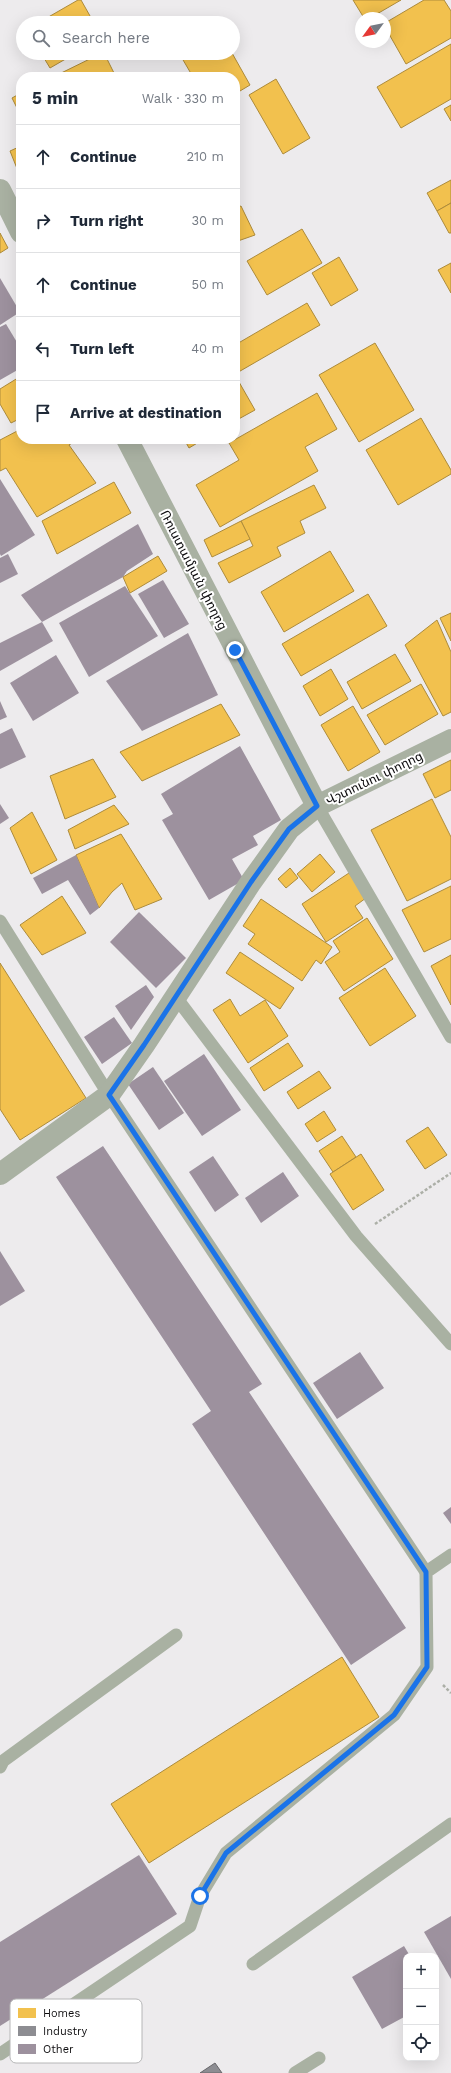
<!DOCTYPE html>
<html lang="en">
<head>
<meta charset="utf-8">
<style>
	body { margin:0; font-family:"Work Sans","Noto Sans Armenian",sans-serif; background:#f6f6f7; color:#1f2937 }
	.controls { position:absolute; right:12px; bottom:12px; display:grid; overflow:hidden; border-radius:8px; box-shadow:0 4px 16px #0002 }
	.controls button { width:36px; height:36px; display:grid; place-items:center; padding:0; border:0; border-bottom:1px solid #e0e1e3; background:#fff; color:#1f2937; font:20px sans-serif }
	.compass { position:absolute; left:355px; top:12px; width:36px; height:36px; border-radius:50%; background:#fff; box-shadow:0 4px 16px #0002; rotate:237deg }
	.stop { position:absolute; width:12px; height:12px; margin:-9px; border:3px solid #1a73e8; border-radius:50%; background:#fff }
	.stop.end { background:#1a73e8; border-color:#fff; box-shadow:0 1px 4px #0008 }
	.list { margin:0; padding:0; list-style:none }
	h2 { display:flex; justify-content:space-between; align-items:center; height:52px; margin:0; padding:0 16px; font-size:17px }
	h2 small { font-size:13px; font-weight:400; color:#747a83 }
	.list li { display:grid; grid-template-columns:26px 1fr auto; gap:12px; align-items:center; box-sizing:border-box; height:64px; padding:0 16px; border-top:1px solid #e0e1e3 }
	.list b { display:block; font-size:15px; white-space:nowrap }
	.list em { font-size:13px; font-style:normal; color:#747a83 }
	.icon { flex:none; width:22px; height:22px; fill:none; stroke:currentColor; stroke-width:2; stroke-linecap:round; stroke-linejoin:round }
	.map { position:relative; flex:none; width:451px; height:2073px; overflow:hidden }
	.search { position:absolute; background:#fff; box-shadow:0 4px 16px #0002; left:16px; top:16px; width:224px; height:44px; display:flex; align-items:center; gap:10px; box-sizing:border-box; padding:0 14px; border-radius:22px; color:#747a83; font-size:15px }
	.panel { position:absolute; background:#fff; box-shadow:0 4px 16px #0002; left:16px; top:72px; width:224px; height:372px; border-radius:16px }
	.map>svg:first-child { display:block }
</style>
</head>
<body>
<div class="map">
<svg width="451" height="2073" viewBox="0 0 451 2073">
	<rect width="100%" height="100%" fill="#edebed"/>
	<g fill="#f2c14e" stroke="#ad8b3b">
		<path d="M78,0H81L94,23H38Z"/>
		<path d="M353,0H401L370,18H364Z"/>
		<path d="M424,0H444L451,11V38L406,64L385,27V23Z"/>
		<path d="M451,44V99L401,128L377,87Z"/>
		<path d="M41,53H76L50,68Z"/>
		<path d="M102,53H104L116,77H53Z"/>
		<path d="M179,53H232L250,85L235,94V77H193Z"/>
		<path d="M276,79L310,138L283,154L249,95Z"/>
		<path d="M21,93V116L12,98Z"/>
		<path d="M451,105V121L444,109Z"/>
		<path d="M21,146V170L18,171L10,151Z"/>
		<path d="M451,180V203L437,211L427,193Z"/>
		<path d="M451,203V233H449L437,211Z"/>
		<path d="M241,206L255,235L235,242V208Z"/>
		<path d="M302,229L322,263L267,295L247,261Z"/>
		<path d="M0,233L8,248L0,253Z"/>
		<path d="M339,257L358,290L331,306L312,273Z"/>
		<path d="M451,263V293L438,270Z"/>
		<path d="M307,303L320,325L235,374V345Z"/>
		<path d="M375,343L414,410L359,442L319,375Z"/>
		<path d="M235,375L255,410L235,421Z"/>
		<path d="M21,376V418L11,423L0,404V389Z"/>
		<path d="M317,393L337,429L305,447L318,471L220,527L196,485L239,460L229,443Z"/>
		<path d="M421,418L451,470V474L398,505L366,450Z"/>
		<path d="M21,429V439H78L69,445L96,483L37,517L6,468L0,471V440Z"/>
		<path d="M184,439H204L189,448Z"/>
		<path d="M114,482L131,513L57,554L42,521Z"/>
		<path d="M314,485L326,508L300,521L305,533L277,547L281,556L229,583L218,563L253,546L241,521Z"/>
		<path d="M241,521L250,539L212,557L204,540Z"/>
		<path d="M330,551L354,591L284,632L261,592Z"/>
		<path d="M158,556L167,571L130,593L123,577Z"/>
		<path d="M368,594L387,626L301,676L282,644Z"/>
		<path d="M451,613V641L440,618Z"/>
		<path d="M437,620L451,652V712L443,716L405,645Z"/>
		<path d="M395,654L411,681L362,709L347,682Z"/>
		<path d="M331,669L348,699L320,716L303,686Z"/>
		<path d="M421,684L438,714L385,745L367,715Z"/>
		<path d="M221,704L240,735L142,781L120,752Z"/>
		<path d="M353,706L380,752L348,771L321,725Z"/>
		<path d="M93,759L116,797L65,819L50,776Z"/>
		<path d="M451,760V790L435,798L423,774Z"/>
		<path d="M432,799L451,837V879L407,901L371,830Z"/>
		<path d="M114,805L129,824L75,849L68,830Z"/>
		<path d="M32,812L57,860L31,874L10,828Z"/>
		<path d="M121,834L162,899L135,910L122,883L112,892L99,908L76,855Z"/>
		<path d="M320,854L335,872L312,892L297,874Z"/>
		<path d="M290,868L298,878L286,888L278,879Z"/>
		<path d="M349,873L366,898L355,906L363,918L326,942L302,904Z"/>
		<path d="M451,886V939L424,952L402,910Z"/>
		<path d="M62,896L86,933L42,955L20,925Z"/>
		<path d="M261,899L332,947L321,964L316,960L302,981L248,944L255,934L243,926Z"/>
		<path d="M367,918L393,959L344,991L325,962L340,952L333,941Z"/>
		<path d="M240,952L294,988L280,1009L226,973Z"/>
		<path d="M451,955V1005L431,966Z"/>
		<path d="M0,963L86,1098L20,1140L0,1109Z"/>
		<path d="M385,968L416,1016L370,1046L339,998Z"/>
		<path d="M230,999L240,1016L265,1000L288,1036L248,1063L213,1010Z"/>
		<path d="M288,1043L303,1066L264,1091L250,1068Z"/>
		<path d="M319,1071L331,1088L298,1109L287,1092Z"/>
		<path d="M324,1111L336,1130L317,1142L305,1124Z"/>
		<path d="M428,1127L447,1155L425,1169L406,1141Z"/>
		<path d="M342,1136L356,1157L333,1172L319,1151Z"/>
		<path d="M361,1154L384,1190L353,1210L330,1174Z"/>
		<path d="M342,1657L379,1717L149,1863L111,1804Z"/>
	</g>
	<path fill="#8d8d92" stroke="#67666a" d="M215,2063L222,2073H200Z"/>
	<g fill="#9d919e">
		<path d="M0,278L20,312L0,325Z"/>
		<path d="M6,324L21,349V368L0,380V327Z"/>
		<path d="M0,479L35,535L1,556L0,554Z"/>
		<path d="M138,524L153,554L127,571L123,577L42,622L21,595Z"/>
		<path d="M8,554L18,574L0,583V558Z"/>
		<path d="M163,580L189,624L164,638L138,594Z"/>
		<path d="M125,586L158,636L89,677L59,623Z"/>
		<path d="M42,622L53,641L0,671V643Z"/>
		<path d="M188,633L218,695L142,731L106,681Z"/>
		<path d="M56,655L79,693L33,721L10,683Z"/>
		<path d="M0,701L7,717L0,720Z"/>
		<path d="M12,728L26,757L0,769V734Z"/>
		<path d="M240,746L281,820L253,836L258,845L232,859L244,880L209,900L162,820L173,814L161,794Z"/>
		<path d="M0,804L9,818L0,824Z"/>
		<path d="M76,855L99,908L90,915L68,880L42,894L33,878Z"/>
		<path d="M139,912L186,958L156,988L110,942Z"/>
		<path d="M146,985L154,997L131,1030L115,1006Z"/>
		<path d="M114,1017L132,1043L102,1064L84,1037Z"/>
		<path d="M204,1054L241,1110L202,1136L164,1081Z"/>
		<path d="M153,1067L184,1113L159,1130L128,1084Z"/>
		<path d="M103,1146L262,1384L249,1392L406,1628L351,1665L192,1424L211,1411L56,1177Z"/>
		<path d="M213,1156L239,1195L215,1212L189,1172Z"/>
		<path d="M283,1172L299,1196L261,1223L245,1198Z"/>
		<path d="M0,1251L25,1291L0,1306Z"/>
		<path d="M360,1352L384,1388L337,1419L313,1383Z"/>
		<path d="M451,1507V1524L443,1513Z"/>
		<path d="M139,1855L177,1914L0,2026V1942Z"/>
		<path d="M451,1916V1979L424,1932Z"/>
		<path d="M404,1946L410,1956H406V2016L382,2029L352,1977Z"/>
	</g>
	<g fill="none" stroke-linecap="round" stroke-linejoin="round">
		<g stroke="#acafa7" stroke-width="2.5" stroke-dasharray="3 2" stroke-linecap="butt">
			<path d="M375,1224L451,1173"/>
			<path d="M443,1685L451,1693"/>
		</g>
		<g stroke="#a9b1a2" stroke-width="13">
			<path d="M317,806L451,1037"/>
			<path d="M0,921L109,1095L426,1572"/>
			<path d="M175,996L356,1236L451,1344"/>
			<path d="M0,1767L3,1761L176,1635"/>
			<path d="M253,1964L451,1824"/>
			<path d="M0,2054L190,1926L200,1896L226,1853L394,1715L427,1667L426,1572L451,1555"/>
			<path d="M295,2073L319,2058"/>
		</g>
		<g stroke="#a9b1a2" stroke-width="22">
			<path d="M0,190L21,232"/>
			<path d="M127,439L317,806"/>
			<path d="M0,1174L109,1095L144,1045L251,882L289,829L317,806L451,740"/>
		</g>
	</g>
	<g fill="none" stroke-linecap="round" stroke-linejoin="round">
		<path stroke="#1a73e8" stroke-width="5" d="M200,1896L226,1853L394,1715L427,1667L426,1572L109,1095L144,1045L251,882L289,829L317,806L235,650"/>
	</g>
	<g text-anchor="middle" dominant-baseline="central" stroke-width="4" stroke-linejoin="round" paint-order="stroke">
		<g font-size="13" fill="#0d0c0e" stroke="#fff">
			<text transform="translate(194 570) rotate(63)">Ռուստամյան փողոց</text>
			<text transform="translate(374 778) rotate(-26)">Վշտունու փողոց</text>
		</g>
	</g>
	<rect x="10" y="1999" width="132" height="64" rx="6" fill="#fff" stroke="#b6b6b7" stroke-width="1"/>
	<rect x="18" y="2008" width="18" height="10" fill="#f2c14e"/>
	<rect x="18" y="2026" width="18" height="10" fill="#8d8d92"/>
	<rect x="18" y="2044" width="18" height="10" fill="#9d919e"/>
	<g font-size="11" fill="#0d0c0e">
		<text x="43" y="2017">Homes</text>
		<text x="43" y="2035">Industry</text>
		<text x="43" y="2053">Other</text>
	</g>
</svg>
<div class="controls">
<button>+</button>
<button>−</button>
<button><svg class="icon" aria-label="locate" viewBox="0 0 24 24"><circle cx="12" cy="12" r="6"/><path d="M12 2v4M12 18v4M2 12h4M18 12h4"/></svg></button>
</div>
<svg class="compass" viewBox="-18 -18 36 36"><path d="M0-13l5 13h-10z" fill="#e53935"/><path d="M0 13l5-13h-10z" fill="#747a83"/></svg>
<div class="stop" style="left:200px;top:1896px"></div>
<div class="stop end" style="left:235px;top:650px"></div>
<div class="search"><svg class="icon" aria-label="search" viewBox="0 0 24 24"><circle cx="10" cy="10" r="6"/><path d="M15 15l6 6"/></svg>Search here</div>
<section class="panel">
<h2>5 min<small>Walk · 330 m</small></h2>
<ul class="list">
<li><svg class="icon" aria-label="ahead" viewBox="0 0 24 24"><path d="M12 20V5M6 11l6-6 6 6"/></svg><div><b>Continue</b></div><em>210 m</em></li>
<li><svg class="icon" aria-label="right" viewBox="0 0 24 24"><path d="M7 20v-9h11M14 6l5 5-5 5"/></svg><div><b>Turn right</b></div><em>30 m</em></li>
<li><svg class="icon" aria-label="ahead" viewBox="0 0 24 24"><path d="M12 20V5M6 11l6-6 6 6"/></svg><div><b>Continue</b></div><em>50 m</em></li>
<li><svg class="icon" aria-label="left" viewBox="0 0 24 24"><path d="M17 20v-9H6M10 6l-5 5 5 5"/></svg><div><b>Turn left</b></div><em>40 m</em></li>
<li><svg class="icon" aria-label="arrive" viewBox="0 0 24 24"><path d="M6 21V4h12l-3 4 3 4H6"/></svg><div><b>Arrive at destination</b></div></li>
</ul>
</section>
</div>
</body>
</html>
